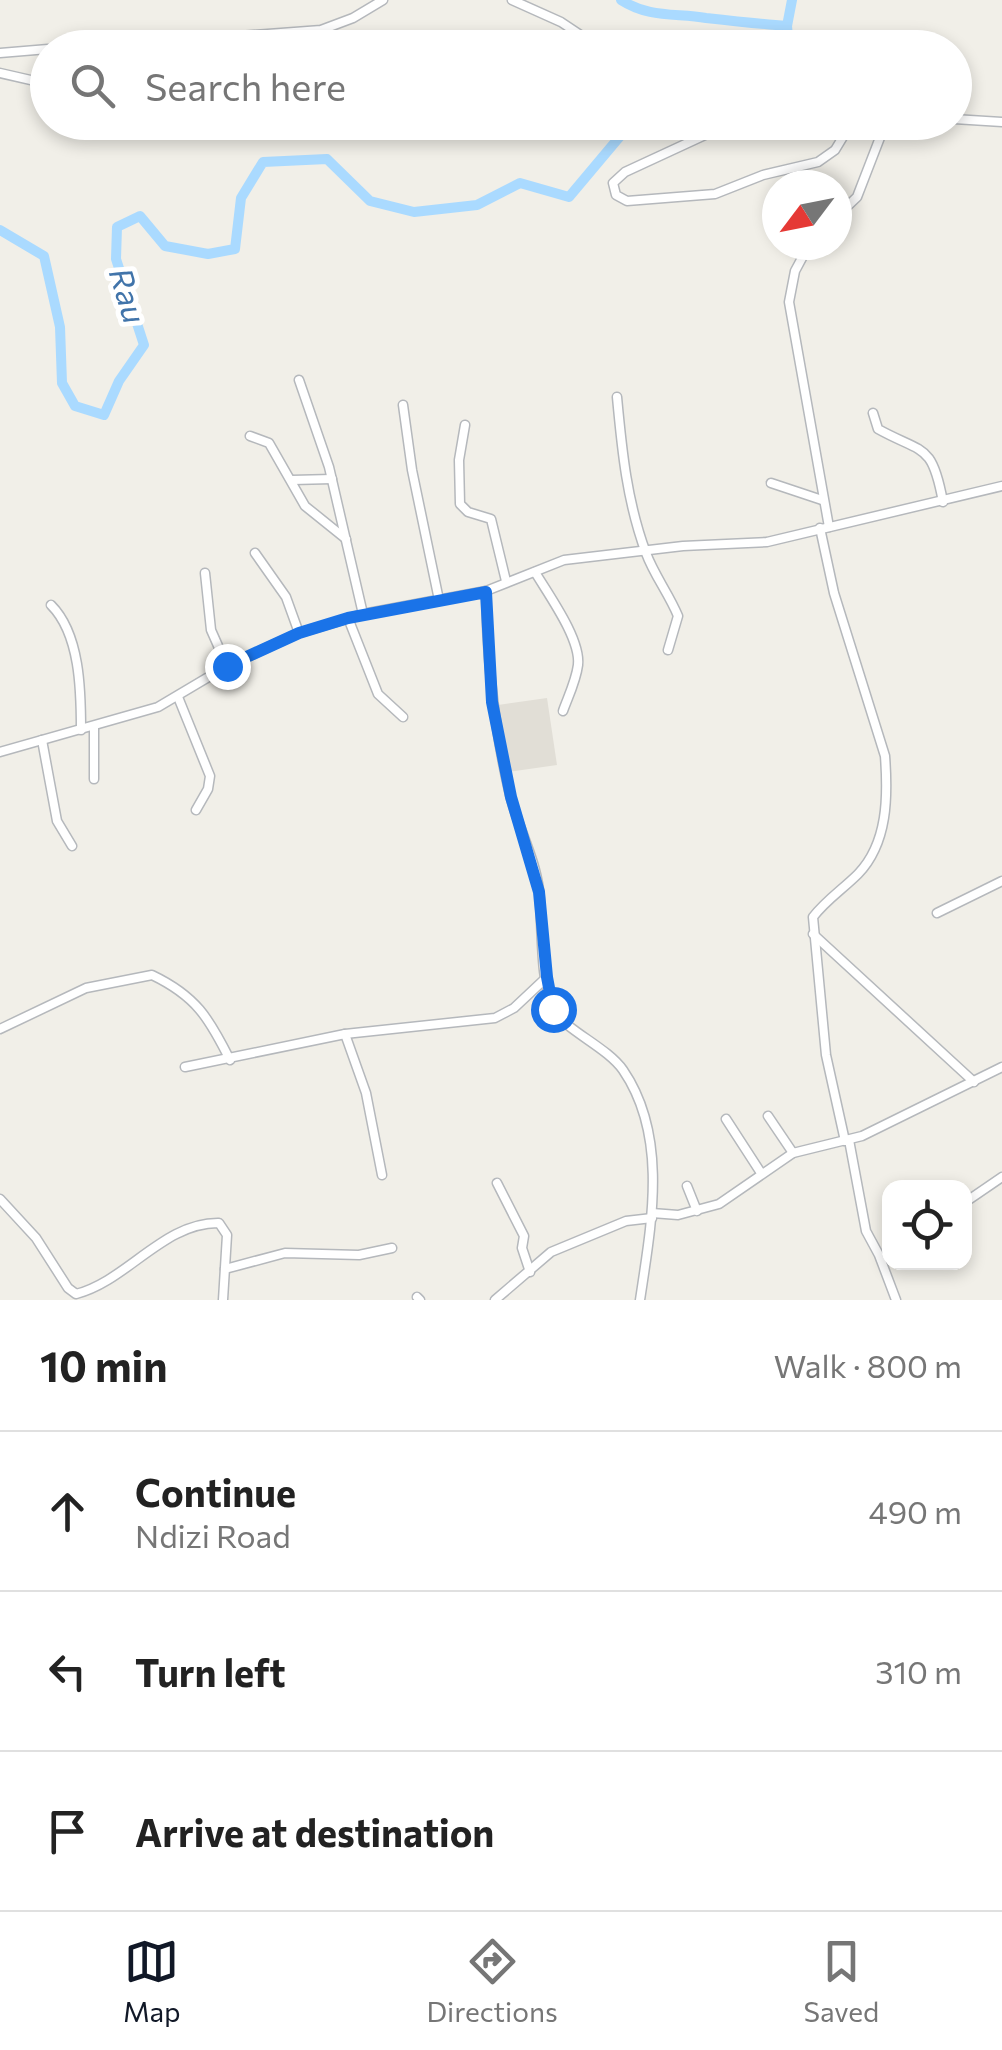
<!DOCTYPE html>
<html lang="en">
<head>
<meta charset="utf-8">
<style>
	body { margin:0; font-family:Commissioner,sans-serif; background:#f6f6f6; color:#222 }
	.controls { position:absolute; right:30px; bottom:30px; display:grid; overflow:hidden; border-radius:20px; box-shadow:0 5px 15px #0003 }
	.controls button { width:90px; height:90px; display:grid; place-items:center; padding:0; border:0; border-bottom:2px solid #e0e0e0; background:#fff; color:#222; font:50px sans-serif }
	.compass { position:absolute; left:762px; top:170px; width:90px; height:90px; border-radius:50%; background:#fff; box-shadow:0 5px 15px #0003; rotate:238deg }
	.stop { position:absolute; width:30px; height:30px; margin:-22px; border:8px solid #1a73e8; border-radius:50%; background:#fff }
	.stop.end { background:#1a73e8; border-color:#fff; box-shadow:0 2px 10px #0008 }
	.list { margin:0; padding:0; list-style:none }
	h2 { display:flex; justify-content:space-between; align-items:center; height:130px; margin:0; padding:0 40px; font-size:42px }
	h2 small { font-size:32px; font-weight:400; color:#767676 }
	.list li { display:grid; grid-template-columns:65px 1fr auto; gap:30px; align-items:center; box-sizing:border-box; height:160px; padding:0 40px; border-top:2px solid #e0e0e0 }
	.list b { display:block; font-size:38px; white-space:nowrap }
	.list p { margin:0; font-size:32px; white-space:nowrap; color:#767676 }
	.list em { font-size:32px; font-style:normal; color:#767676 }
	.icon { flex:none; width:55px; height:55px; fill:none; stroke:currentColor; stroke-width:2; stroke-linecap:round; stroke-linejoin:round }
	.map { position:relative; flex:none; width:1002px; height:1300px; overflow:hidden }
	.search { position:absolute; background:#fff; box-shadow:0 5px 15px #0003; left:30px; right:30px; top:30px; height:110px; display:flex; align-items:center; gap:25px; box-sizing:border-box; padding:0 35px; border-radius:55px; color:#767676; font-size:38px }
	.sheet { height:610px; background:#fff }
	nav { display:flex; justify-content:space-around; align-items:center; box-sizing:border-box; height:140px; border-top:2px solid #e0e0e0; background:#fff; font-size:28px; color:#767676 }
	nav a { display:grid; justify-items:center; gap:5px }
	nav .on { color:#111827 }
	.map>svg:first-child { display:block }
</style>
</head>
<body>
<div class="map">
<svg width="1002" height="1300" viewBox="0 0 1002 1300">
	<rect width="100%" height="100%" fill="#f1efe8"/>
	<path fill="#e1ded6" d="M547,698L557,765L508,772L498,705Z"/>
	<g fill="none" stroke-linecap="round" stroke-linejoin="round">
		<g stroke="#aadaff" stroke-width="10">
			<path d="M621,0C649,18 675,13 706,18C733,21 760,24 787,26"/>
			<path d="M789,48L787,26L792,0"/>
			<path d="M0,230L44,256L60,327L62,383L75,406L104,415L119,381L144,345L116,259L117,227L140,216L165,246L208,254L235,249L241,198L263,162L327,159L370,201L414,212L477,205L520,183L569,197L632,122"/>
		</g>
		<g stroke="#b5b8bc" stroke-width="11">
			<g id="minor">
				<path d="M512,0L561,22L600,48"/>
				<path d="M75,48L321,30L353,18L383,0"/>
				<path d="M0,53L48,49"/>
				<path d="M0,73L48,84"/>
				<path d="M954,119L1002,122"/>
				<path d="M733,122L625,172L613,183L616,195L627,201L715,194L763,175L818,162L835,150L852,122"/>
				<path d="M837,216L857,197L886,122"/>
				<path d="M809,245L795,271L789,302L829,527"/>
				<path d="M299,380L329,467L363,614"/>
				<path d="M617,397C622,451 627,502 646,553C654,575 669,594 678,616L668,650"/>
				<path d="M403,405L412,470L439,600"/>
				<path d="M873,413L878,429C923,454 932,442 943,502"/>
				<path d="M465,425L459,460L460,504L468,512L491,519L506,581"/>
				<path d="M250,436L269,443L305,506L346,539"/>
				<path d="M292,480L332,479"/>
				<path d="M771,483L822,500"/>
				<path d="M820,528L834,593L885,756C888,796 888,843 858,874C843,889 826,900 813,917L826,1055L845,1141"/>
				<path d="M255,553L286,597L299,633"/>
				<path d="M535,572C548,594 581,639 578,665C576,681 568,697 563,711"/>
				<path d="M205,573L211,630L227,666"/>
				<path d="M486,591C487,661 494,728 510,795C518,827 535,858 539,890C543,924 539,981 554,1010C565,1030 607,1047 623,1070C669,1137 651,1226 640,1300"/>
				<path d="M51,605C80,634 81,690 81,730"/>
				<path d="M348,618L378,694L403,717"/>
				<path d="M178,697L210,776L208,789L196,810"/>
				<path d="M94,726V779"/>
				<path d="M42,740L57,821L72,846"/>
				<path d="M0,752L158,707L227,666L299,633L363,614L486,591L564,560L683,546L767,542L1002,486"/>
				<path d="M937,913L1002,881"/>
				<path d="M813,934L974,1082"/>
				<path d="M0,1029L86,988L152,975C196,996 209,1018 230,1060"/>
				<path d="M345,1034L366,1093L382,1175"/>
				<path d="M185,1067L345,1034L495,1018L514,1008L547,977"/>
				<path d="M768,1116L793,1153"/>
				<path d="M726,1119L761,1173"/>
				<path d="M849,1140L866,1231L879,1255L896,1300"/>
				<path d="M497,1183L524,1236L522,1248L530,1272"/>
				<path d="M687,1186L697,1211"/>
				<path d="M0,1199L36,1238L68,1288L76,1294C127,1281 164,1222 219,1223L227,1235L223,1300"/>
				<path d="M964,1203L1002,1177"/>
				<path d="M652,1213L678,1215L719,1204L793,1153L862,1136L1002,1067"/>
				<path d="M225,1269L285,1253L359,1255L392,1248"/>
				<path d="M417,1297L420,1300"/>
				<path d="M495,1300L551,1252L626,1221L652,1218"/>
			</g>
		</g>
		<use href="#minor" stroke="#fff" stroke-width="8"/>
	</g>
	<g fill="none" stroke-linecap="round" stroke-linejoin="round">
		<path stroke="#1a73e8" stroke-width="12" d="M227,666L299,633L348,618L486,592L492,702L511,797L539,892L547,977L553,1009"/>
	</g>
	<g text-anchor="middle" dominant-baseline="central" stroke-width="10" stroke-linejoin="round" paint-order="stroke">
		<g font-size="32" font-style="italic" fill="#4174aa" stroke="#fff">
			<text transform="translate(129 295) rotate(73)">Rau</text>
		</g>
	</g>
</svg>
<div class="controls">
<button><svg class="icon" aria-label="locate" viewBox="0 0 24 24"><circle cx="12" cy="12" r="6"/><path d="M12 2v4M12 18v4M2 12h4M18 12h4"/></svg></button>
</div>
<svg class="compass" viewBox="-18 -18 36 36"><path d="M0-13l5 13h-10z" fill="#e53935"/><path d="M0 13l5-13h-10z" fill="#767676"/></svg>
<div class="stop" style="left:553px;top:1009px"></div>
<div class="stop end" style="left:227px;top:666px"></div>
<div class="search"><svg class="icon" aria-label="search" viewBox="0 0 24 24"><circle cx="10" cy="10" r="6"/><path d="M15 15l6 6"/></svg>Search here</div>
</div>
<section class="sheet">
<h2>10 min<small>Walk · 800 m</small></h2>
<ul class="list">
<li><svg class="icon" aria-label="ahead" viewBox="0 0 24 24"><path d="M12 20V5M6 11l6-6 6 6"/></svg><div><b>Continue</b><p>Ndizi Road</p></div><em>490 m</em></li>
<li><svg class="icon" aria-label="left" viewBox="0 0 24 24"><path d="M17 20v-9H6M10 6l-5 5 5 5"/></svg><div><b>Turn left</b></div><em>310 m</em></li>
<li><svg class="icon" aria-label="arrive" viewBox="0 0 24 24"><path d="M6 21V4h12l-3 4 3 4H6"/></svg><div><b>Arrive at destination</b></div></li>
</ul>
</section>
<nav>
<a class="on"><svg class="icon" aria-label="map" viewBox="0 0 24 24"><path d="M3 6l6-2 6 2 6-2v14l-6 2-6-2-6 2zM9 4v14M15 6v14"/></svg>Map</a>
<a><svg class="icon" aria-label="directions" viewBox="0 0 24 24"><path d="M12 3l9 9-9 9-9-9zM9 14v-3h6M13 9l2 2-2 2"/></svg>Directions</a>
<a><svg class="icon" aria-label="saved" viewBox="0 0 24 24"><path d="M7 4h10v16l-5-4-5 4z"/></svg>Saved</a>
</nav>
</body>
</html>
